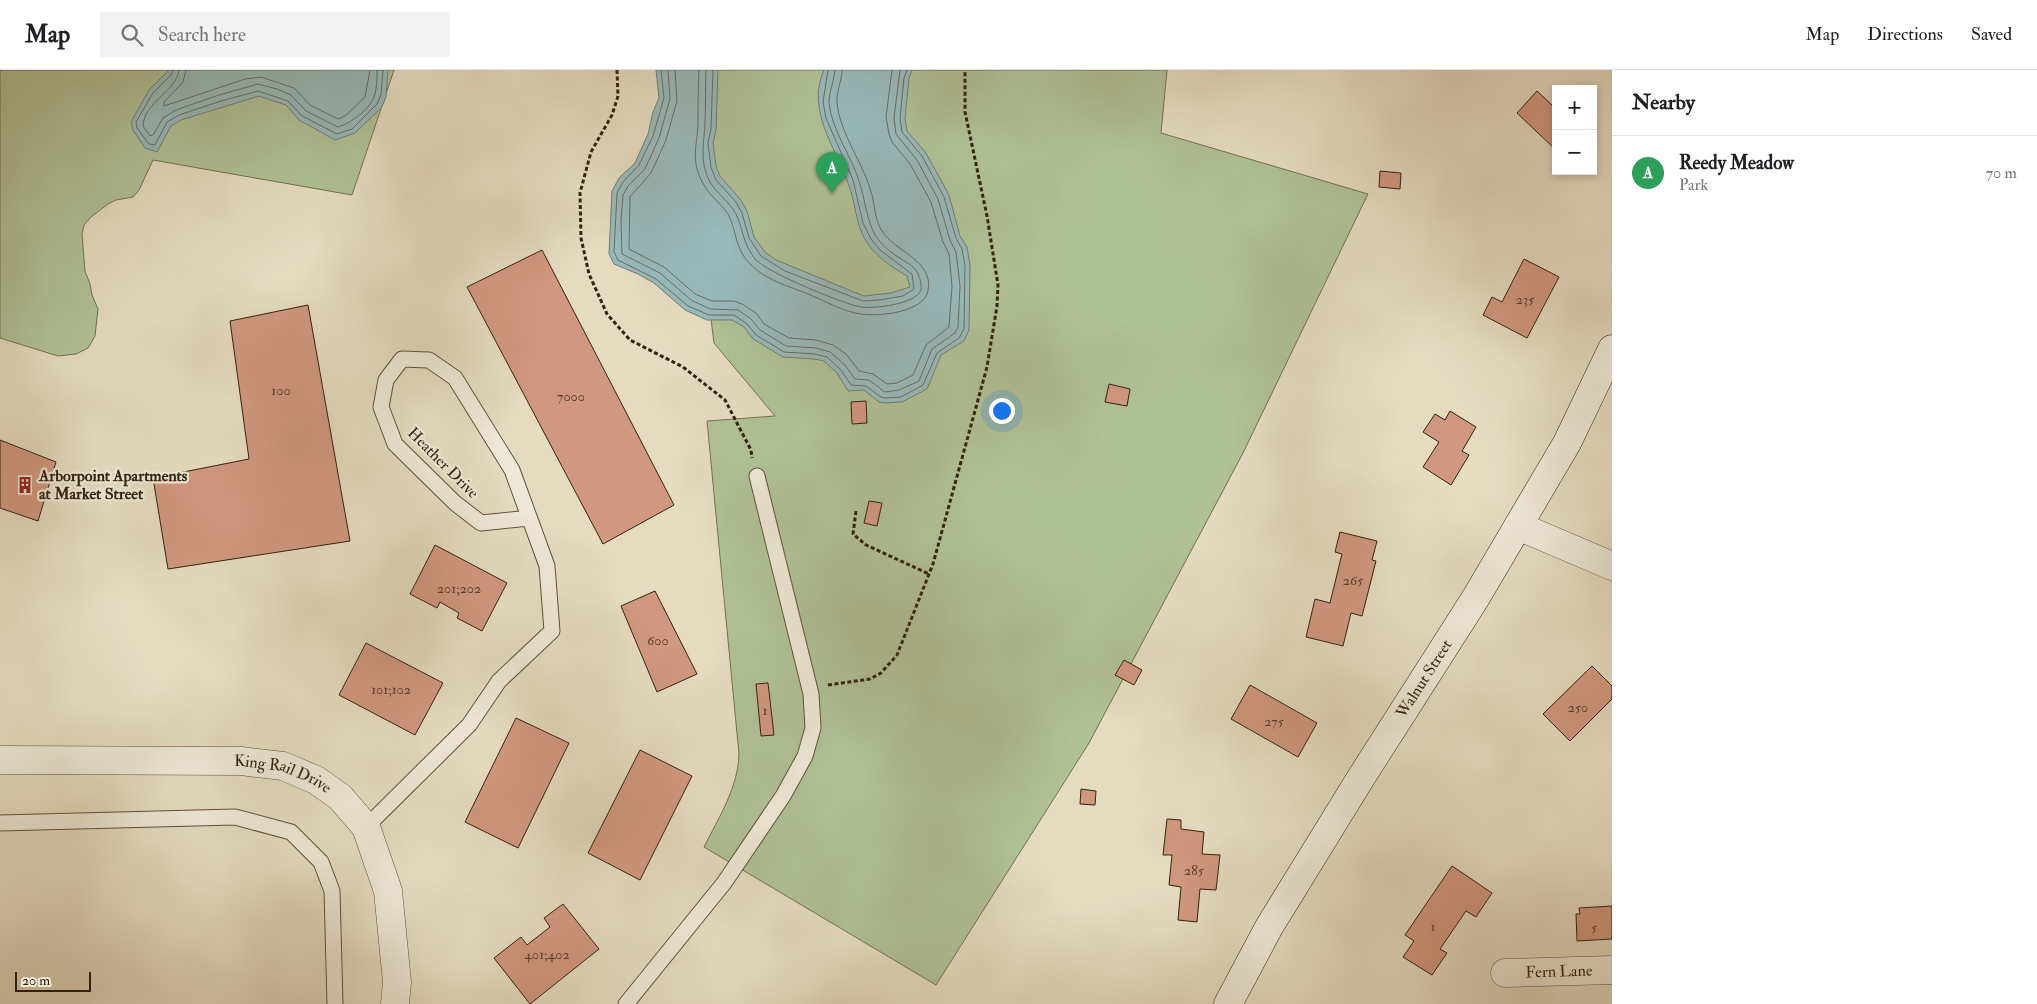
<!DOCTYPE html>
<html lang="en">
<head>
<meta charset="utf-8">
<style>
	body { margin:0; font-family:"IM FELL Double Pica",serif; background:#f2f2f2; color:#202124 }
	.controls { position:absolute; right:15px; top:15px; display:grid; overflow:hidden; border-radius:0px; box-shadow:0 2px 8px #0003 }
	.controls button { width:45px; height:45px; display:grid; place-items:center; padding:0; border:0; border-bottom:1px solid #e0e0e0; background:#fff; color:#202124; font:25px sans-serif }
	.scale { position:absolute; left:15px; bottom:12px; width:76px; box-sizing:border-box; padding-left:5px; border:2px solid #34210e; border-top:0; font-size:14px; line-height:18px; white-space:nowrap; color:#34210e; -webkit-text-stroke:4px #eee8d7; paint-order:stroke }
	.you { position:absolute; left:1001px; top:340px; width:18px; height:18px; margin:-12px; border:4px solid #fff; border-radius:50%; background:#1a73e8; box-shadow:0 0 0 8px #1a73e833 }
	.badge { display:grid; place-items:center; width:32px; height:32px; border-radius:50%; background:#2563eb; color:#fff; font-size:16px; font-weight:700 }
	.pin { position:absolute; translate:-50% -41px; filter:drop-shadow(0 1px 2px #0008) }
	.pin::after { content:''; position:absolute; top:26px; width:18px; height:15px; background:inherit; clip-path:polygon(0 0,100% 0,50% 100%) }
	.list { margin:0; padding:0; list-style:none }
	h2 { display:flex; justify-content:space-between; align-items:center; height:65px; margin:0; padding:0 20px; font-size:21px }
	h2 small { font-size:16px; font-weight:400; color:#757577 }
	.list li { display:grid; grid-template-columns:32px 1fr auto; gap:15px; align-items:center; box-sizing:border-box; height:75px; padding:0 20px; border-top:1px solid #e0e0e0 }
	.list b { display:block; font-size:19px; white-space:nowrap }
	.list p { margin:0; font-size:16px; white-space:nowrap; color:#757577 }
	.list em { font-size:16px; font-style:normal; color:#757577 }
	.icon { flex:none; width:28px; height:28px; fill:none; stroke:currentColor; stroke-width:2; stroke-linecap:round; stroke-linejoin:round }
	.map { position:relative; flex:none; width:1612px; height:934px; overflow:hidden }
	header { display:flex; align-items:center; gap:30px; box-sizing:border-box; height:70px; padding:0 25px; background:#fff; border-bottom:1px solid #e0e0e0 }
	header strong { font-size:24px }
	nav { display:flex; gap:28px; margin-inline-start:auto; font-size:18px }
	.search { width:350px; height:45px; background:#f2f2f2; display:flex; align-items:center; gap:12px; box-sizing:border-box; padding:0 18px; border-radius:0px; color:#757577; font-size:19px }
	main { display:flex }
	aside { flex:1; background:#fff }
	.map>svg:first-child { display:block }
</style>
</head>
<body>
<header>
<strong>Map</strong>
<div class="search"><svg class="icon" aria-label="search" viewBox="0 0 24 24"><circle cx="10" cy="10" r="6"/><path d="M15 15l6 6"/></svg>Search here</div>
<nav><a>Map</a><a>Directions</a><a>Saved</a></nav>
</header>
<main>
<div class="map">
<svg width="1612" height="934" viewBox="0 0 1612 934">
	<rect width="100%" height="100%" fill="#e5dbc1"/>
	<filter id="stains"><feTurbulence type="fractalNoise" baseFrequency=".004" numOctaves="4"/><feColorMatrix values="0 0 0 0 .2 0 0 0 0 .09 0 0 0 0 .02 0 0 0 .5 -.17"/></filter>
	<radialGradient id="worn" r=".72"><stop offset=".6" stop-color="#630" stop-opacity="0"/><stop offset="1" stop-color="#630" stop-opacity=".3"/></radialGradient>
	<g fill="#b0c196" stroke="#727152">
		<path d="M0,0H394L352,125L153,90L139,120L133,127L116,130L108,134L91,147L84,155L82,164L85,201L90,214L92,225L98,239L95,266L88,278L76,284L58,286L0,268Z"/>
		<path d="M680,0H1167L1161,63L1368,124L1243,383L1089,673L936,915L704,777C719,747 738,718 739,684L707,351L775,346L714,273Z"/>
	</g>
	<g fill="#98b9ba" stroke="#707c75">
		<path d="M169,0H388L386,27L382,37L355,63L335,70L299,50L286,35L259,26L181,50L171,56L157,82L145,78L133,60L131,52L149,20Z"/>
		<path d="M656,0H718L716,60L713,73L716,96L720,106L740,129L747,141L754,167L765,182L776,190L864,226L891,223L910,217L907,206C892,197 876,187 866,171C855,154 856,132 848,113C835,76 806,40 824,0H912L909,8L905,49L907,61L926,83L949,125L960,166L967,177L970,195L969,260L964,271L941,285L927,319L902,332L885,333L879,332L864,320L848,321L837,303L824,291L814,289L783,287L753,269L744,257L732,250H707L685,240L654,213L638,204L614,194L609,184L612,121L619,108L635,93L648,64L653,42L659,28Z"/>
	</g>
	<g fill="none" stroke-linecap="round" stroke-linejoin="round">
		<g stroke="#666d64" stroke-width="1">
			<path d="M173,0L171,5L153,23L136,52L137,58L149,74L155,75L167,52L179,45L221,31L258,21L288,31L302,46L337,64L352,59L377,34L381,25L383,0"/>
			<path d="M179,0C178,20 143,33 143,56L150,66L153,65L163,48L176,40L219,25L258,14L277,19L291,25L306,41L338,57C351,53 371,39 375,24C377,16 377,8 377,0"/>
			<path d="M186,0L183,12L164,32V36L245,9L261,7L294,18L310,35L338,49L345,46L365,27L370,0"/>
			<path d="M661,0L664,28L653,66L639,95L623,112L617,123L614,182L618,190L656,209L688,236L709,245H734L747,254L756,265L784,282L815,284L827,287L841,300L851,315L866,316L881,327L885,328L901,327L923,315L937,283L959,268L964,259L965,196L962,179L956,168L944,127L922,86L902,62L900,48L904,8L907,0"/>
			<path d="M668,0L670,29L659,68L645,99L628,116L623,125L621,151L622,184L660,203L691,230L710,239L738,240L751,249L760,260L786,276L816,278L830,282L845,295L855,309L869,310L885,322L899,320L919,311L932,279L955,263L958,257L960,216L956,182L950,170L938,129L917,90L896,64L894,48L900,0"/>
			<path d="M675,0L677,31L666,70L651,103L630,127L629,179L664,197L695,224L712,231H734L742,234L756,243L764,254L789,268L816,270L833,275L846,284L859,301L873,304L887,314L897,313L913,305L926,275L949,257L952,216L949,184L943,172L931,132L910,94L892,72L889,64L886,47L892,0"/>
			<path d="M699,0C698,18 698,35 698,53C697,77 690,92 704,115C711,128 724,135 730,148C737,166 736,180 751,195C767,211 789,216 808,224C825,231 844,242 861,244C879,247 924,242 928,221C934,190 895,182 882,161C875,150 875,138 872,125C864,94 840,64 837,33C836,22 842,11 842,0"/>
			<path d="M706,0C705,18 706,35 705,53C704,74 699,92 710,112C717,124 730,132 736,144C744,161 742,172 755,189C766,202 843,234 861,237C874,239 916,234 921,220C922,214 919,203 915,199C911,194 905,192 900,188C891,183 881,174 875,165C866,148 865,128 859,111C851,85 832,61 829,33C829,22 834,11 835,0"/>
			<path d="M713,0L711,59L708,73L711,97L716,110L736,132L742,143L749,168L761,186L785,201L863,231L879,230L903,226L914,219L912,204L880,180L871,169L863,153L853,110L826,48L823,32L828,0"/>
		</g>
	</g>
	<g fill="#d0987e" stroke="#34210e">
		<path d="M1537,21L1553,36L1556,33V80L1517,43Z"/>
		<path d="M1380,101L1401,103L1400,119L1379,117Z"/>
		<path d="M542,180L674,435L603,474L467,217Z"/>
		<path d="M1524,189L1559,207L1527,268L1483,245L1492,227L1502,232Z"/>
		<path d="M308,235L350,471L168,499L153,408L249,389L230,251Z"/>
		<path d="M1109,314L1130,319L1127,336L1105,332Z"/>
		<path d="M866,331L867,353L852,354L851,332Z"/>
		<path d="M1450,341L1476,357L1462,381L1469,385L1451,415L1423,397L1439,372L1423,362L1435,344L1445,350Z"/>
		<path d="M0,370L56,392L38,451L0,438Z"/>
		<path d="M869,431L882,433L877,456L864,453Z"/>
		<path d="M1340,462L1377,471L1372,490L1376,491L1362,546L1351,543L1343,576L1306,567L1315,529L1330,533L1342,484L1335,482Z"/>
		<path d="M435,475L507,513L482,561L457,548L459,543L440,532L437,538L410,524Z"/>
		<path d="M655,521L697,604L657,622L621,536Z"/>
		<path d="M366,573L443,613L415,665L339,625Z"/>
		<path d="M1124,590L1142,600L1134,615L1115,605Z"/>
		<path d="M1592,596L1612,616V629L1570,671L1543,644Z"/>
		<path d="M768,613L774,665L761,666L756,614Z"/>
		<path d="M1250,615L1317,653L1298,687L1231,649Z"/>
		<path d="M516,648L569,673L518,778L465,752Z"/>
		<path d="M640,680L692,706L640,810L588,783Z"/>
		<path d="M1081,719L1096,721L1095,735L1080,734Z"/>
		<path d="M1167,749L1181,750V759L1204,762L1202,784L1220,785L1216,820L1200,819L1197,852L1178,850L1181,817L1169,815L1172,785H1163Z"/>
		<path d="M1452,796L1492,823L1476,847L1466,841L1440,879L1447,883L1432,905L1403,887L1414,871L1405,865Z"/>
		<path d="M563,834L599,879L530,934L494,888L521,867L527,875L550,857L544,848Z"/>
		<path d="M1612,836V869L1577,871L1576,844H1580L1579,838Z"/>
	</g>
	<g fill="none" stroke-linecap="round" stroke-linejoin="round">
		<g stroke="#60503b" stroke-width="17">
			<g id="service">
				<path d="M0,753L235,747L291,762L321,792L332,821L335,934"/>
				<path d="M366,757L469,655L499,611L552,561L547,496L512,400L455,308L429,290L402,289L386,310L381,337L395,374L455,433L481,453L529,448"/>
				<path d="M626,934L724,813L783,726L805,686L813,658L811,624L757,406"/>
			</g>
		</g>
		<g stroke="#60503b" stroke-width="29">
			<g id="minor">
				<path d="M1518,456L1612,496"/>
				<path id="s1" d="M0,690L241,691L283,696L316,710L340,727L366,757L388,821L397,912L395,934"/>
				<path id="s2" d="M1505,903L1612,900"/>
			</g>
		</g>
		<g stroke="#34210e" stroke-width="29">
			<g id="secondary">
				<path id="s3" d="M1228,934L1269,857L1362,706L1475,529L1518,456L1567,373L1612,279"/>
			</g>
		</g>
		<g stroke="#34210e" stroke-width="3" stroke-dasharray="4 2.5" stroke-linecap="butt">
			<path d="M617,0L618,26L612,45L591,82L580,123L581,168L589,204L607,244L630,270L683,297L725,330L751,380L752,388"/>
			<path d="M856,441L853,464L866,475L929,504"/>
			<path d="M828,615L870,609L881,603L897,585L933,494L987,297L997,236L998,215L987,146L965,42V0"/>
		</g>
		<use href="#service" stroke="#eee8d7" stroke-width="15"/>
		<use href="#minor" stroke="#eee8d7" stroke-width="28"/>
		<use href="#secondary" stroke="#eee8d7" stroke-width="28"/>
	</g>
	<defs>
		<g id="building-bare" transform="scale(1.35)"><path d="M-4-6H4V6H1V3H-1V6H-4ZM-2.5-4.3h1.7v1.8h-1.7ZM.8-4.3h1.7v1.8H.8ZM-2.5-1h1.7V.8h-1.7ZM.8-1h1.7V.8H.8Z" fill="#8f2418" stroke="#eee8d7" stroke-width="2.5" paint-order="stroke"/></g>
	</defs>
	<g fill-rule="evenodd">
		<use href="#building-bare" x="25" y="415"/>
	</g>
	<g text-anchor="middle" dominant-baseline="central" stroke-width="4.5" stroke-linejoin="round" paint-order="stroke">
		<g font-size="14" fill="#5b3f2a">
			<text x="1525" y="229">235</text>
			<text x="281" y="320">100</text>
			<text x="571" y="326">7000</text>
			<text x="1353" y="510">265</text>
			<text x="459" y="518">201;202</text>
			<text x="658" y="570">600</text>
			<text x="391" y="619">101;102</text>
			<text x="1578" y="637">250</text>
			<text x="765" y="640">1</text>
			<text x="1274" y="651">275</text>
			<text x="1194" y="800">285</text>
			<text x="1433" y="856">1</text>
			<text x="1594" y="857">5</text>
			<text x="547" y="884">401;402</text>
		</g>
		<g font-size="16" fill="#34210e" stroke="#eee8d7">
			<text transform="translate(443 393) rotate(45)">Heather Drive</text>
			<text stroke="none"><textPath href="#s3" startOffset="380">Walnut Street</textPath></text>
			<text stroke="none"><textPath href="#s1" startOffset="285">King Rail Drive</textPath></text>
			<text stroke="none"><textPath href="#s2" startOffset="54">Fern Lane</textPath></text>
		</g>
		<g font-size="16" font-weight="bold" fill="#34210e" stroke="#eee8d7" text-anchor="start">
			<text x="39" y="406">Arborpoint Apartments<tspan x="39" dy="18">at Market Street</tspan></text>
		</g>
	</g>
	<rect width="100%" height="100%" filter="url(#stains)"/>
	<rect width="100%" height="100%" fill="url(#worn)"/>
</svg>
<div class="controls">
<button>+</button>
<button>−</button>
</div>
<div class="scale">20 m</div>
<div class="you"></div>
<div class="pin badge" style="left:832px;top:123px;background:#2e9e5b">A</div>
</div>
<aside>
<h2>Nearby<small></small></h2>
<ul class="list">
<li><span class="badge" style="background:#2e9e5b">A</span><div><b>Reedy Meadow</b><p>Park</p></div><em>70 m</em></li>
</ul>
</aside>
</main>
</body>
</html>
